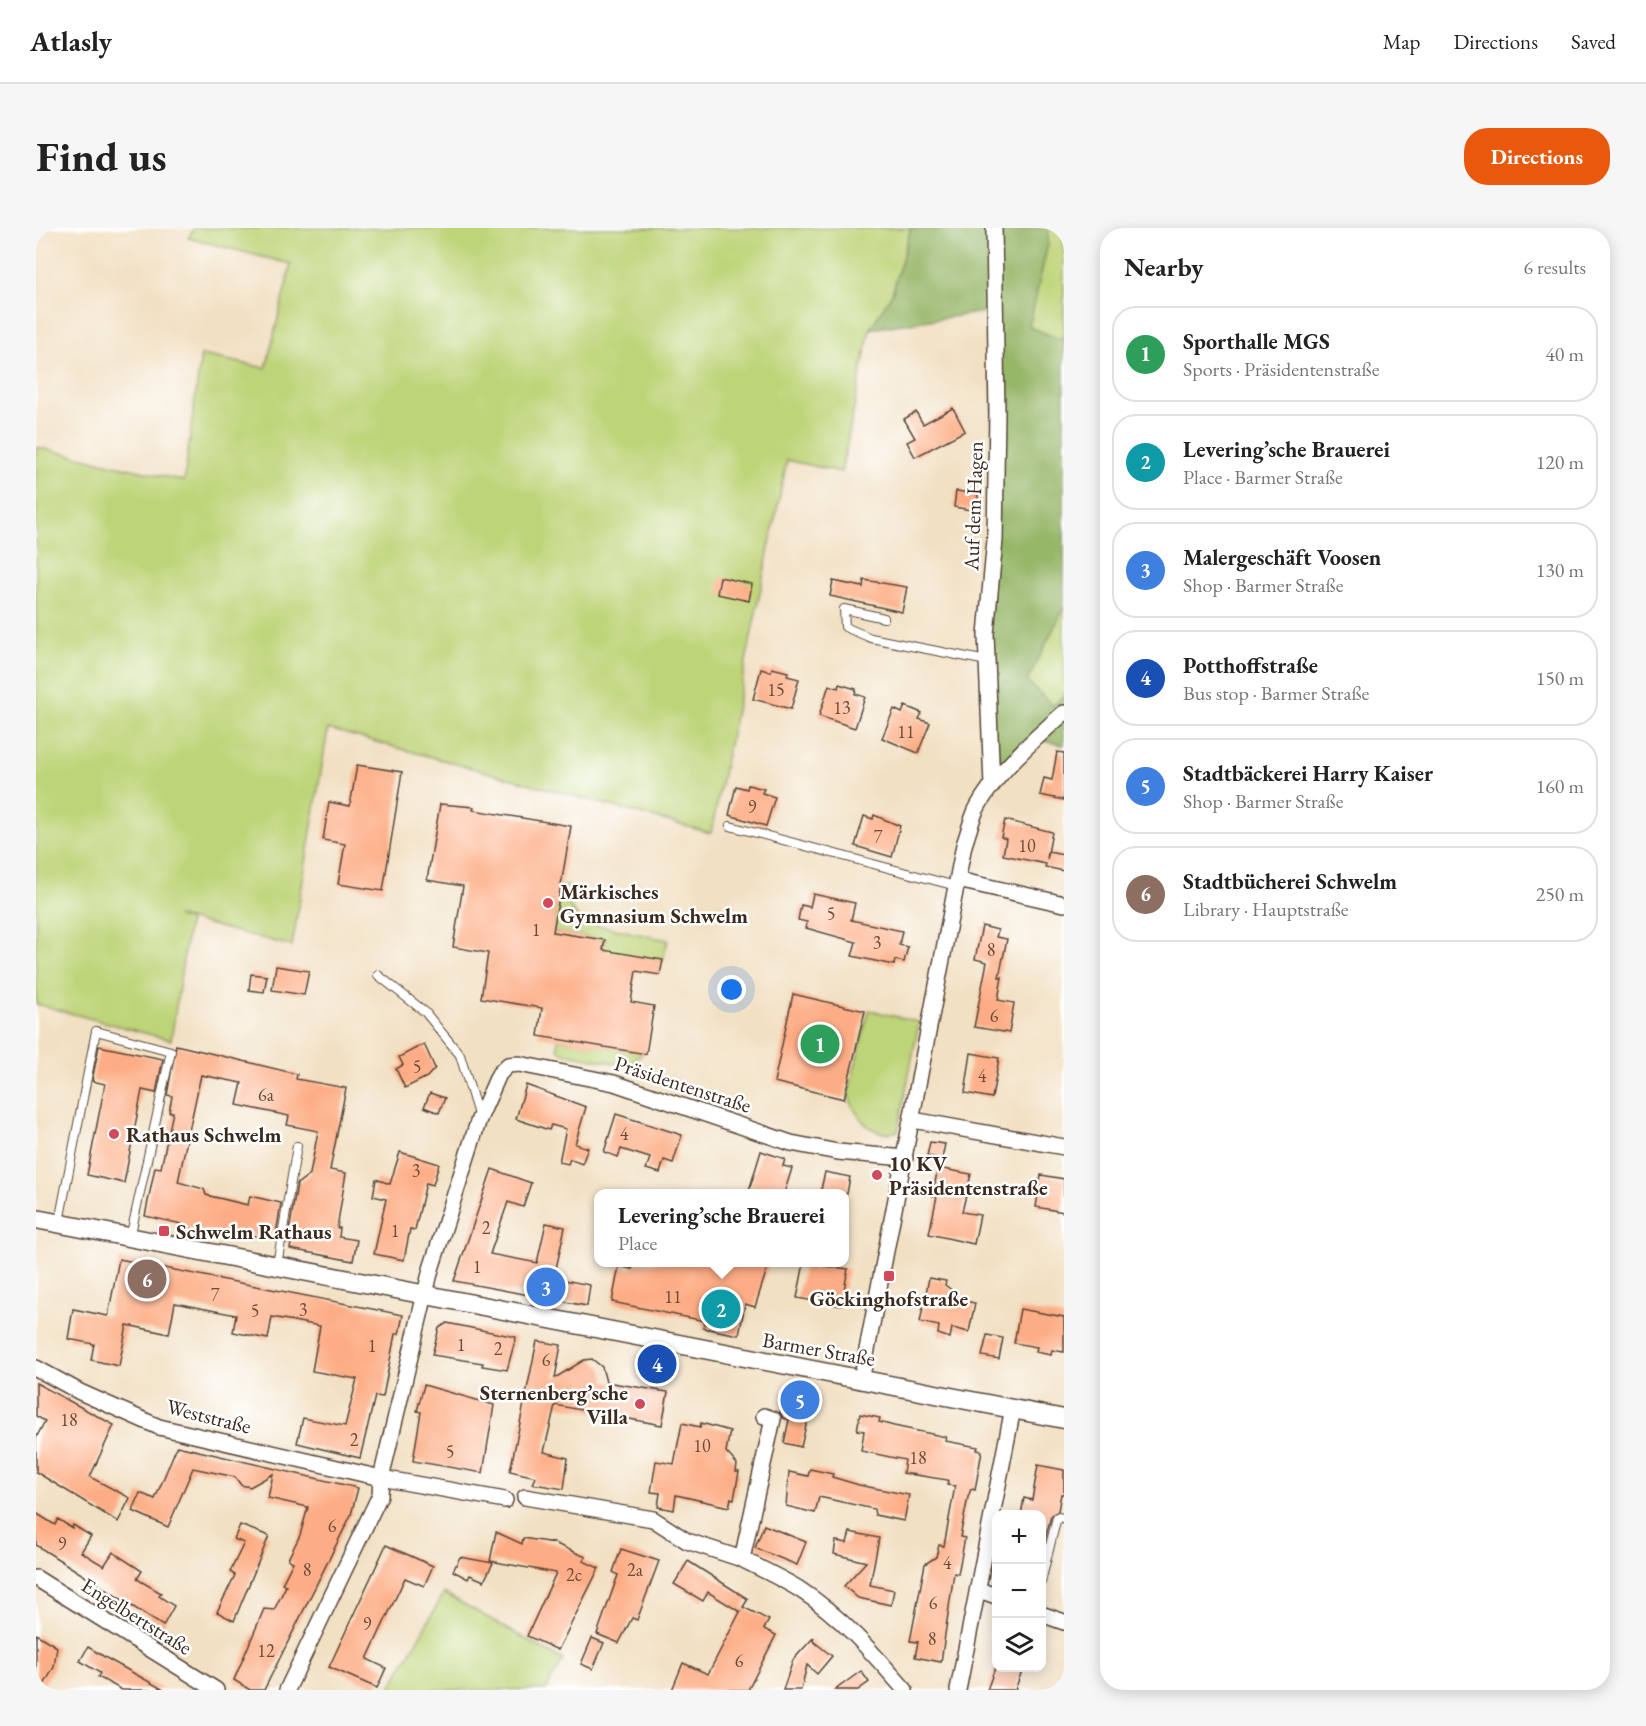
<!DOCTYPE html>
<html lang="en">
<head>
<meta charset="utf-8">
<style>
	body { margin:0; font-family:"EB Garamond",serif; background:#f6f6f6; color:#222 }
	.controls { position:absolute; right:18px; bottom:18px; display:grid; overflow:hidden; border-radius:12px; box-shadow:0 3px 15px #0003 }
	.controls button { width:54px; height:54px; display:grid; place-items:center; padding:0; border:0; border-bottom:2px solid #e0e0e0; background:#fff; color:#222; font:30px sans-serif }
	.you { position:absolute; left:696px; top:762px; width:21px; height:21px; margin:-15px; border:4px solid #fff; border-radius:50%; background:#1a73e8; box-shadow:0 0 0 9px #1a73e833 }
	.badge { display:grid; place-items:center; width:39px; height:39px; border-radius:50%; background:#ea580c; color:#fff; font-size:20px; font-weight:700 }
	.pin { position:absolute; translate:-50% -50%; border:3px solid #fff; box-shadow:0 2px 6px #0006 }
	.popup { position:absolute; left:558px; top:961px; width:255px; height:78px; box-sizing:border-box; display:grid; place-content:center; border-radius:12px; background:#fff; filter:drop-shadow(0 2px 4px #0005); font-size:20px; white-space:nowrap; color:#767676 }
	.popup b { font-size:22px; color:#222 }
	.popup::after { content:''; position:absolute; left:50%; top:100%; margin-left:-12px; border:12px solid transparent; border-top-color:#fff }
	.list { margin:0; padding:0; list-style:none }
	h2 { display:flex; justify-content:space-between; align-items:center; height:78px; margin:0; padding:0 24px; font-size:26px }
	h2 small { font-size:20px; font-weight:400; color:#767676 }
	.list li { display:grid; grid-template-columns:39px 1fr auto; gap:18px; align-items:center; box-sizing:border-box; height:96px; margin:0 12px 12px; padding:0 12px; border:2px solid #e0e0e0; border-radius:24px }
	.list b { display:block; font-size:22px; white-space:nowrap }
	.list p { margin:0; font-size:20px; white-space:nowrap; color:#767676 }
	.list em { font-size:20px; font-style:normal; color:#767676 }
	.icon { flex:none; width:33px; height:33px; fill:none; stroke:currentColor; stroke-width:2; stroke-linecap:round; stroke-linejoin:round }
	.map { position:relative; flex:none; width:1028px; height:1462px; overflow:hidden; border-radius:24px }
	header { display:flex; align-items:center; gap:36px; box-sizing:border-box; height:84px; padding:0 30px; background:#fff; border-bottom:2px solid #e0e0e0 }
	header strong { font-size:28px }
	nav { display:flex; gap:33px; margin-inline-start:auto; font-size:21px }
	.intro { display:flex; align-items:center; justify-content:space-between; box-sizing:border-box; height:144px; padding:0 36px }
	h1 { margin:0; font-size:42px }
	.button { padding:15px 27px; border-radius:24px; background:#ea580c; color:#fff; font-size:21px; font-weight:700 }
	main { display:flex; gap:36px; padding:0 36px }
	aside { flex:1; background:#fff; border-radius:24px; box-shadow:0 3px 15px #0003 }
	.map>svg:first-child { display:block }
</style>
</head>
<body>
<header>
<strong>Atlasly</strong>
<nav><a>Map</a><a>Directions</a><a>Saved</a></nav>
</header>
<div class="intro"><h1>Find us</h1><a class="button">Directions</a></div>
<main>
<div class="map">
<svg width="1028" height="1462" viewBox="0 0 1028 1462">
	<rect width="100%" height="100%" fill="#fff"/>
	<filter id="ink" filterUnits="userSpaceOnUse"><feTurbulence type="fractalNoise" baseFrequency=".0167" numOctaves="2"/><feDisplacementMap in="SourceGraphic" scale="12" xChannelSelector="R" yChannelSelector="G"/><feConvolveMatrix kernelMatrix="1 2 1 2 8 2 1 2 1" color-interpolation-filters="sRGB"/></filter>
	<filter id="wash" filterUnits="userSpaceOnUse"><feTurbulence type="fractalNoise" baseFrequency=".008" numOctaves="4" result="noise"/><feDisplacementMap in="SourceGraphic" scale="24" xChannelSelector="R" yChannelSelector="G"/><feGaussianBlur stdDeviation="1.35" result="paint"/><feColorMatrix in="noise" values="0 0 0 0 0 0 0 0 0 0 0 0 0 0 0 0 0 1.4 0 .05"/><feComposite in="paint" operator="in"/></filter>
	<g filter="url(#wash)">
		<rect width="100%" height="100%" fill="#f2e0c3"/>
		<g fill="#bed478" stroke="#7c7f4b" stroke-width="1.5">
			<path d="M158,0H875L856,66L834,101L805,244L751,232L675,605L292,501L256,718L140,688L153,693L135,812L0,776V219L148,253L165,127L230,140L255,36L152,10Z"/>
			<path d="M1012,0H1028V105L1026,112L993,99L1012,15Z"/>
			<path d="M1028,380V468L1017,478L990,453Z"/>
			<path d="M525,658H533L534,679L546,694L632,712L627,732L567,724L569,712L517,704Z"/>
			<path d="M833,782L883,794L862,903C836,912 820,889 812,867Z"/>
			<path d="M522,811L607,825L597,834L588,837L527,825L522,821Z"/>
			<path d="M408,1365L527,1432L510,1462H353Z"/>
		</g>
		<path fill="#96b668" stroke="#687043" stroke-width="1.5" d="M875,0H1012V15L993,99L1025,112L1028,105V380L991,453L1017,478L1028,468V517L1003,512L955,550L944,407L958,222L955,83L834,101L856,66Z"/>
		<g id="blocks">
			<g fill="#fdad85">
				<path d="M917,180L929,203L879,229L871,214L879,210L868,191L880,184L887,196Z"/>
				<path d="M920,263L942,266L940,283L918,279Z"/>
				<path d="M684,349L716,356L713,373L681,366Z"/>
				<path d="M828,352L871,359L866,384L794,368L797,353L827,359Z"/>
				<path d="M736,440L752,444L751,448L763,451L755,481L717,471L725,441L735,444Z"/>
				<path d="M803,456L820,461L819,466L829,469L819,500L783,488L793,457L802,460Z"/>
				<path d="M869,478L886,485L883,491L894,495L882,525L846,510L858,481L866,485Z"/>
				<path d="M1021,524L1028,525V572L1004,567L1008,550L1016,552Z"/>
				<path d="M321,537L366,544L347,663L302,656L309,616L287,612L293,574L314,578Z"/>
				<path d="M712,557L728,561L726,565L739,569L730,598L693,587L700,558L711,561Z"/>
				<path d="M404,576L438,579L437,582L535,598L517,704L569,712L567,722L627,732L624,747L600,743L595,774L618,778L610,826L502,808L506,780L445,770L452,725L417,719L427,658L391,652Z"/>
				<path d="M838,587L864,598L856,629L819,618L828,588L837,591Z"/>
				<path d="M969,592L1016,604L1011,631L1013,624L1028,627V643L1009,639L1010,636L967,627L970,611L965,609Z"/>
				<path d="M777,666L819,675L815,692L866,703L863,717L872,719L868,734L859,732L858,737L816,728L820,714L770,700L771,694L762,692L765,677L774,679Z"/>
				<path d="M946,698L962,702L960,709L971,711L963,749H966L962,772L978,775L973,805L938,799L951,734L939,731Z"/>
				<path d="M240,738L273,743L268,767L236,762Z"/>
				<path d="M215,746L231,748L228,764L213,762Z"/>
				<path d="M757,766L829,783L808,871L738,854Z"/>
				<path d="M388,816L399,840L391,849L369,860L360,841L367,837L363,829Z"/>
				<path d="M140,817L261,846L260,851L310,860L294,942L310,945L301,1000H304L303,1009L321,1012L317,1033L254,1021L255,1015H251L261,956L274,946L282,903L251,897L253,888L201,877L206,855L165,847L142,954L168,961L170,967L212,977L214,968L245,975L239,1012L187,1002L186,1007L145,999L146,996L109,988L119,939L125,940L137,884H133L136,868L131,867Z"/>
				<path d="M63,818L127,831L120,865L106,862L88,955L51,947L69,856L56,853Z"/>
				<path d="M935,825L963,830L956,870L929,865Z"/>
				<path d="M490,857L550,879L539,916L552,920L546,936L534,931L532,936L523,934L530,901L515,897L513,902L480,891Z"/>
				<path d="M394,865L409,870L403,885L388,879Z"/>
				<path d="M580,886L646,907L637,935L628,932L624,945L610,941L614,930L585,921L582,929L568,924Z"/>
				<path d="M894,914L909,916L906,931L891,928Z"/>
				<path d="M725,923L749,931L747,938L756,940L748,966H712Z"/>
				<path d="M364,924L403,936L397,957L390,955L379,1002L374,1001L368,1032L338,1026L350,971L337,968L340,951L354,956Z"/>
				<path d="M902,940L935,946L926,984L944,987L938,1016L893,1006L901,968H896Z"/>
				<path d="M456,941L495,955L487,979L472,974L454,1026L501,1035L510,995L529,999L518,1050L554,1057L551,1078L418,1053Z"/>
				<path d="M789,944L814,949L811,966H784Z"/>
				<path d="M1005,947L1028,951V984L1000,979Z"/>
				<path d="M83,1031L367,1087L363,1106H359L347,1169L339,1168L324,1230L261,1215L267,1190L309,1198L321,1151L276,1143L284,1098L236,1089L232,1111L197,1104L200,1087L139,1075L133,1106L91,1097L83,1138L55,1132L58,1116L32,1111L37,1081L72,1088Z"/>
				<path d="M596,1035H733L719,1079L709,1076L703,1107L667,1100L669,1093L576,1074L583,1038L596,1041Z"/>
				<path d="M768,1035L812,1041L805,1078L761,1070Z"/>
				<path d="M893,1050L910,1053L909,1057L921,1066L923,1072L939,1075L933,1104L916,1100L914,1110L902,1106L903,1098L884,1094Z"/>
				<path d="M984,1081L1028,1089V1124L1016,1122L1015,1127L1000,1124L1001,1119L978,1115Z"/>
				<path d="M411,1095L480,1109L471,1142L446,1138L447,1135L396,1127L403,1100Z"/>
				<path d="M951,1107L967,1110L963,1131L946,1128Z"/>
				<path d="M501,1113L525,1117L519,1150L548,1132L556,1131L566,1139L570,1154L632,1164L626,1197L519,1177L508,1224L532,1230L528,1261L497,1256L500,1249L474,1243Z"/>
				<path d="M0,1155L78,1197L54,1249L94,1270L82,1294L0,1244V1210L9,1193L0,1188Z"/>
				<path d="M388,1157L458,1177L447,1245L377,1233L385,1184L381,1183Z"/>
				<path d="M748,1165L776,1171L765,1219L748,1215L753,1192L747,1190L744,1185Z"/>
				<path d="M824,1186L844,1190L843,1194L858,1198L910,1209L909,1213L942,1219L941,1222L946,1223L939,1262L935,1261L932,1269L924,1309L929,1310L922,1346L918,1345L905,1434L879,1429L882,1414L874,1413L889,1336L900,1329L903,1317L908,1318L919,1258L911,1257L912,1252L867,1245L869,1232L825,1223L828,1203L821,1202Z"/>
				<path d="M646,1195L664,1199L665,1195L694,1203L690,1224L701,1236L700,1244H703L698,1271L695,1270L693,1279L640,1267L638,1282L622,1279L624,1265L615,1264L620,1233L638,1236Z"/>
				<path d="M141,1218L322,1260L315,1287L228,1462H214L198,1452L228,1381L238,1382L250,1358L246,1356L257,1334L252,1331L264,1307L272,1279L232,1270L237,1246L214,1259L205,1257L199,1249L157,1240L132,1299L97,1283L104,1265L119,1271Z"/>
				<path d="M1002,1237L1028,1242V1266H1025L1022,1283L1015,1288L1005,1327V1287H985L988,1270L996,1272Z"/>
				<path d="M774,1241L797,1246L796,1249L823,1257L873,1267L868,1293L839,1287L838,1281L783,1269L779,1285L750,1278L753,1244L772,1248Z"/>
				<path d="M0,1285L19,1297L22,1291L36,1300L37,1297L55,1308L45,1324L68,1338L77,1324L106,1343L101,1351L125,1365L123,1368L138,1378L127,1398L0,1317Z"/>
				<path d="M204,1297L233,1308L198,1393L181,1384L199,1347L194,1344L208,1315L198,1311Z"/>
				<path d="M728,1297L770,1314L761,1337L719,1320Z"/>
				<path d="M460,1304L486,1316L487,1310L518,1315L550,1329L547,1333L563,1340L522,1422L491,1408L520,1345L454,1333Z"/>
				<path d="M814,1304L843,1310L834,1357L858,1362L855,1377L822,1370L808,1358L830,1334L798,1326L800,1313L811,1315Z"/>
				<path d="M350,1317L397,1338L388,1358L369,1350L331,1431L350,1440L341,1460L293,1439Z"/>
				<path d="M585,1321L623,1333L601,1392L596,1390L583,1415L561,1406L582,1347L577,1344Z"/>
				<path d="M424,1329L457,1335L448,1353L434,1347L432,1351L417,1343Z"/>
				<path d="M652,1333L712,1371L707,1379L733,1392L728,1401L740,1407L712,1462H636L647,1435L672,1446L705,1382L704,1384L672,1364L667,1373L638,1356Z"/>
				<path d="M0,1406L21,1419L18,1439L5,1462H0Z"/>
				<path d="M778,1409L777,1413L796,1428L781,1446L771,1437L765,1462H747L757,1432Z"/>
				<path d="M556,1410L568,1415L557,1441L545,1436Z"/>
				<path d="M52,1419L72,1431L128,1462H86L62,1449L64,1445L44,1433Z"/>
				<path d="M959,1440H987L979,1462H951Z"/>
				<path d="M825,1443L833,1454L822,1462H799Z"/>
			</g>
		</g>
	</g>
	<g filter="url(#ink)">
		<use href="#blocks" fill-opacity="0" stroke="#564537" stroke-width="1.5"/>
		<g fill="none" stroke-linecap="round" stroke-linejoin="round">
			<g stroke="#564537" stroke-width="10">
				<g id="service">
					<path d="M848,390L808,381L809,399L835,410L951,433"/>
					<path d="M694,598L920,658"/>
					<path d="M342,747L389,784L424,827L443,890"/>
					<path d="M23,994L60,803L135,823L94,1010"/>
					<path d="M241,1037L261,918"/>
					<path d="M1005,1354L1021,1289L1028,1290"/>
				</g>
			</g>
			<g stroke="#564537" stroke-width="18">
				<g id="minor">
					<path d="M956,558L950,406L959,312L961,185L958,0"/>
					<path d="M922,652L1028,676"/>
					<path d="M877,892L1028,919"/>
					<path d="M0,1140L44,1164L123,1199L345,1250L469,1272"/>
					<path d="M825,1153L928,617C932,606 935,593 940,582C958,547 998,511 1028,485"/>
					<path d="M728,1188L737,1191L706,1331C725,1341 745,1350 763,1361C805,1388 837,1425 869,1462"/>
					<path d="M489,1269L617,1291L651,1313L706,1331"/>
					<path d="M0,1350L180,1462"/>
					<path d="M943,1362L960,1368"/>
					<path d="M1005,1386L1028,1394"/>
					<path d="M251,1462L344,1267L345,1250L395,1041L443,891L463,846L472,837L483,836L578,855L755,915L802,924L869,930"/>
					<path d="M922,1462L977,1180"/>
				</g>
			</g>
			<g stroke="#564537" stroke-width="21">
				<path id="tertiary" d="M0,991L1028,1191"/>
			</g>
			<use href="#service" stroke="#fff" stroke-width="8"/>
			<use href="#minor" stroke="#fff" stroke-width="15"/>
			<use href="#tertiary" stroke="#fff" stroke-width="18"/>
		</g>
	</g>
	<g fill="#d1495b" stroke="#fff" stroke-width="2">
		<circle cx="512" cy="675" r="6"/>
		<circle cx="78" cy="906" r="6"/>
		<circle cx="841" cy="947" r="6"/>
		<rect x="122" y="997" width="12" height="12" rx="3"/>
		<rect x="847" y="1042" width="12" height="12" rx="3"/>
		<circle cx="604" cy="1176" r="6"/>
	</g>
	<g text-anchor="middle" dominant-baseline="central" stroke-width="5" stroke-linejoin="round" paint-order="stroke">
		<g font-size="18" fill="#6c4b38">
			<text x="740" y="461">15</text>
			<text x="806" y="479">13</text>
			<text x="870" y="503">11</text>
			<text x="716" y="578">9</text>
			<text x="842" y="608">7</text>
			<text x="991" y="617">10</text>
			<text x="795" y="685">5</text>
			<text x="500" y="701">1</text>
			<text x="841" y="714">3</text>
			<text x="955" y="721">8</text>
			<text x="958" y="787">6</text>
			<text x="381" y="838">5</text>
			<text x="946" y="847">4</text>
			<text x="230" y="866">6a</text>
			<text x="588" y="905">4</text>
			<text x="380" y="942">3</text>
			<text x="450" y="999">2</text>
			<text x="359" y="1002">1</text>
			<text x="441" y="1038">1</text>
			<text x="179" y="1066">7</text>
			<text x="637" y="1068">11</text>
			<text x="267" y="1081">3</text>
			<text x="219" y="1082">5</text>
			<text x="425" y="1116">1</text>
			<text x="336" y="1117">1</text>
			<text x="462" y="1120">2</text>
			<text x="510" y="1131">6</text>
			<text x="33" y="1191">18</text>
			<text x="318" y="1211">2</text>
			<text x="666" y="1217">10</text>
			<text x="414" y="1223">5</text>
			<text x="882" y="1229">18</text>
			<text x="296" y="1297">6</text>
			<text x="26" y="1315">9</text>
			<text x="911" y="1334">4</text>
			<text x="271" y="1341">8</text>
			<text x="599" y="1341">2a</text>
			<text x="538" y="1346">2c</text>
			<text x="897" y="1374">6</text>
			<text x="331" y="1395">9</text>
			<text x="896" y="1410">8</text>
			<text x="230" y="1422">12</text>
			<text x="703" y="1432">6</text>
		</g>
		<g font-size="21" fill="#3b2a1e" stroke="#fff">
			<text transform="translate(937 278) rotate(-88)">Auf dem Hagen</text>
			<text transform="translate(647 856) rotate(18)">Präsidentenstraße</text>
			<text transform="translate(783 1121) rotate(10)">Barmer Straße</text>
			<text transform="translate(173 1188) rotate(14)">Weststraße</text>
			<text transform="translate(101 1388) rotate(32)">Engelbertstraße</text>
		</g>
		<g font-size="21" font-weight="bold" fill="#3b2a1e" stroke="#fff" text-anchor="start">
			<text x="524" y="663">Märkisches<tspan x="524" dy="24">Gymnasium Schwelm</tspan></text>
			<text x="90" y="906">Rathaus Schwelm</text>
			<text x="853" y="935">10 KV<tspan x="853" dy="24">Präsidentenstraße</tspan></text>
			<text x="140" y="1003">Schwelm Rathaus</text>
			<text x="853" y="1070" text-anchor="middle">Göckinghofstraße</text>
			<text x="592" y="1164" text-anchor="end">Sternenberg’sche<tspan x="592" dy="24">Villa</tspan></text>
		</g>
	</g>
</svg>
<div class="controls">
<button>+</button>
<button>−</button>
<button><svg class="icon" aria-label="layers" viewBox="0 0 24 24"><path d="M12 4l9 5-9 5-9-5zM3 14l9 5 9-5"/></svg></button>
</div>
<div class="you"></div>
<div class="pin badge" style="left:784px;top:816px;background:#2e9e5b">1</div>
<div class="pin badge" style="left:685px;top:1081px;background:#0f9aa8">2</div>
<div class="popup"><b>Levering’sche Brauerei</b>Place</div>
<div class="pin badge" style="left:510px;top:1059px;background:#3f7fe0">3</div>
<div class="pin badge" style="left:621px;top:1136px;background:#1a4fb4">4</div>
<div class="pin badge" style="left:764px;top:1172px;background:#3f7fe0">5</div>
<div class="pin badge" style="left:111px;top:1051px;background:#8d6e63">6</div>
</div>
<aside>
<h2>Nearby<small>6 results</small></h2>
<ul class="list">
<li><span class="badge" style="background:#2e9e5b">1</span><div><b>Sporthalle MGS</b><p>Sports · Präsidentenstraße</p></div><em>40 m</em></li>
<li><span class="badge" style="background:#0f9aa8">2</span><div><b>Levering’sche Brauerei</b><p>Place · Barmer Straße</p></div><em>120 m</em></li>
<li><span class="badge" style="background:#3f7fe0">3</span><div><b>Malergeschäft Voosen</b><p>Shop · Barmer Straße</p></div><em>130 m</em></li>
<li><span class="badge" style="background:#1a4fb4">4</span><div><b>Potthoffstraße</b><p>Bus stop · Barmer Straße</p></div><em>150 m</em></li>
<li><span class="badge" style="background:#3f7fe0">5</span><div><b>Stadtbäckerei Harry Kaiser</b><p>Shop · Barmer Straße</p></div><em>160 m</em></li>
<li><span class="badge" style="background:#8d6e63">6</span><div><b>Stadtbücherei Schwelm</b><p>Library · Hauptstraße</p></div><em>250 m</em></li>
</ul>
</aside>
</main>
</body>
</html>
